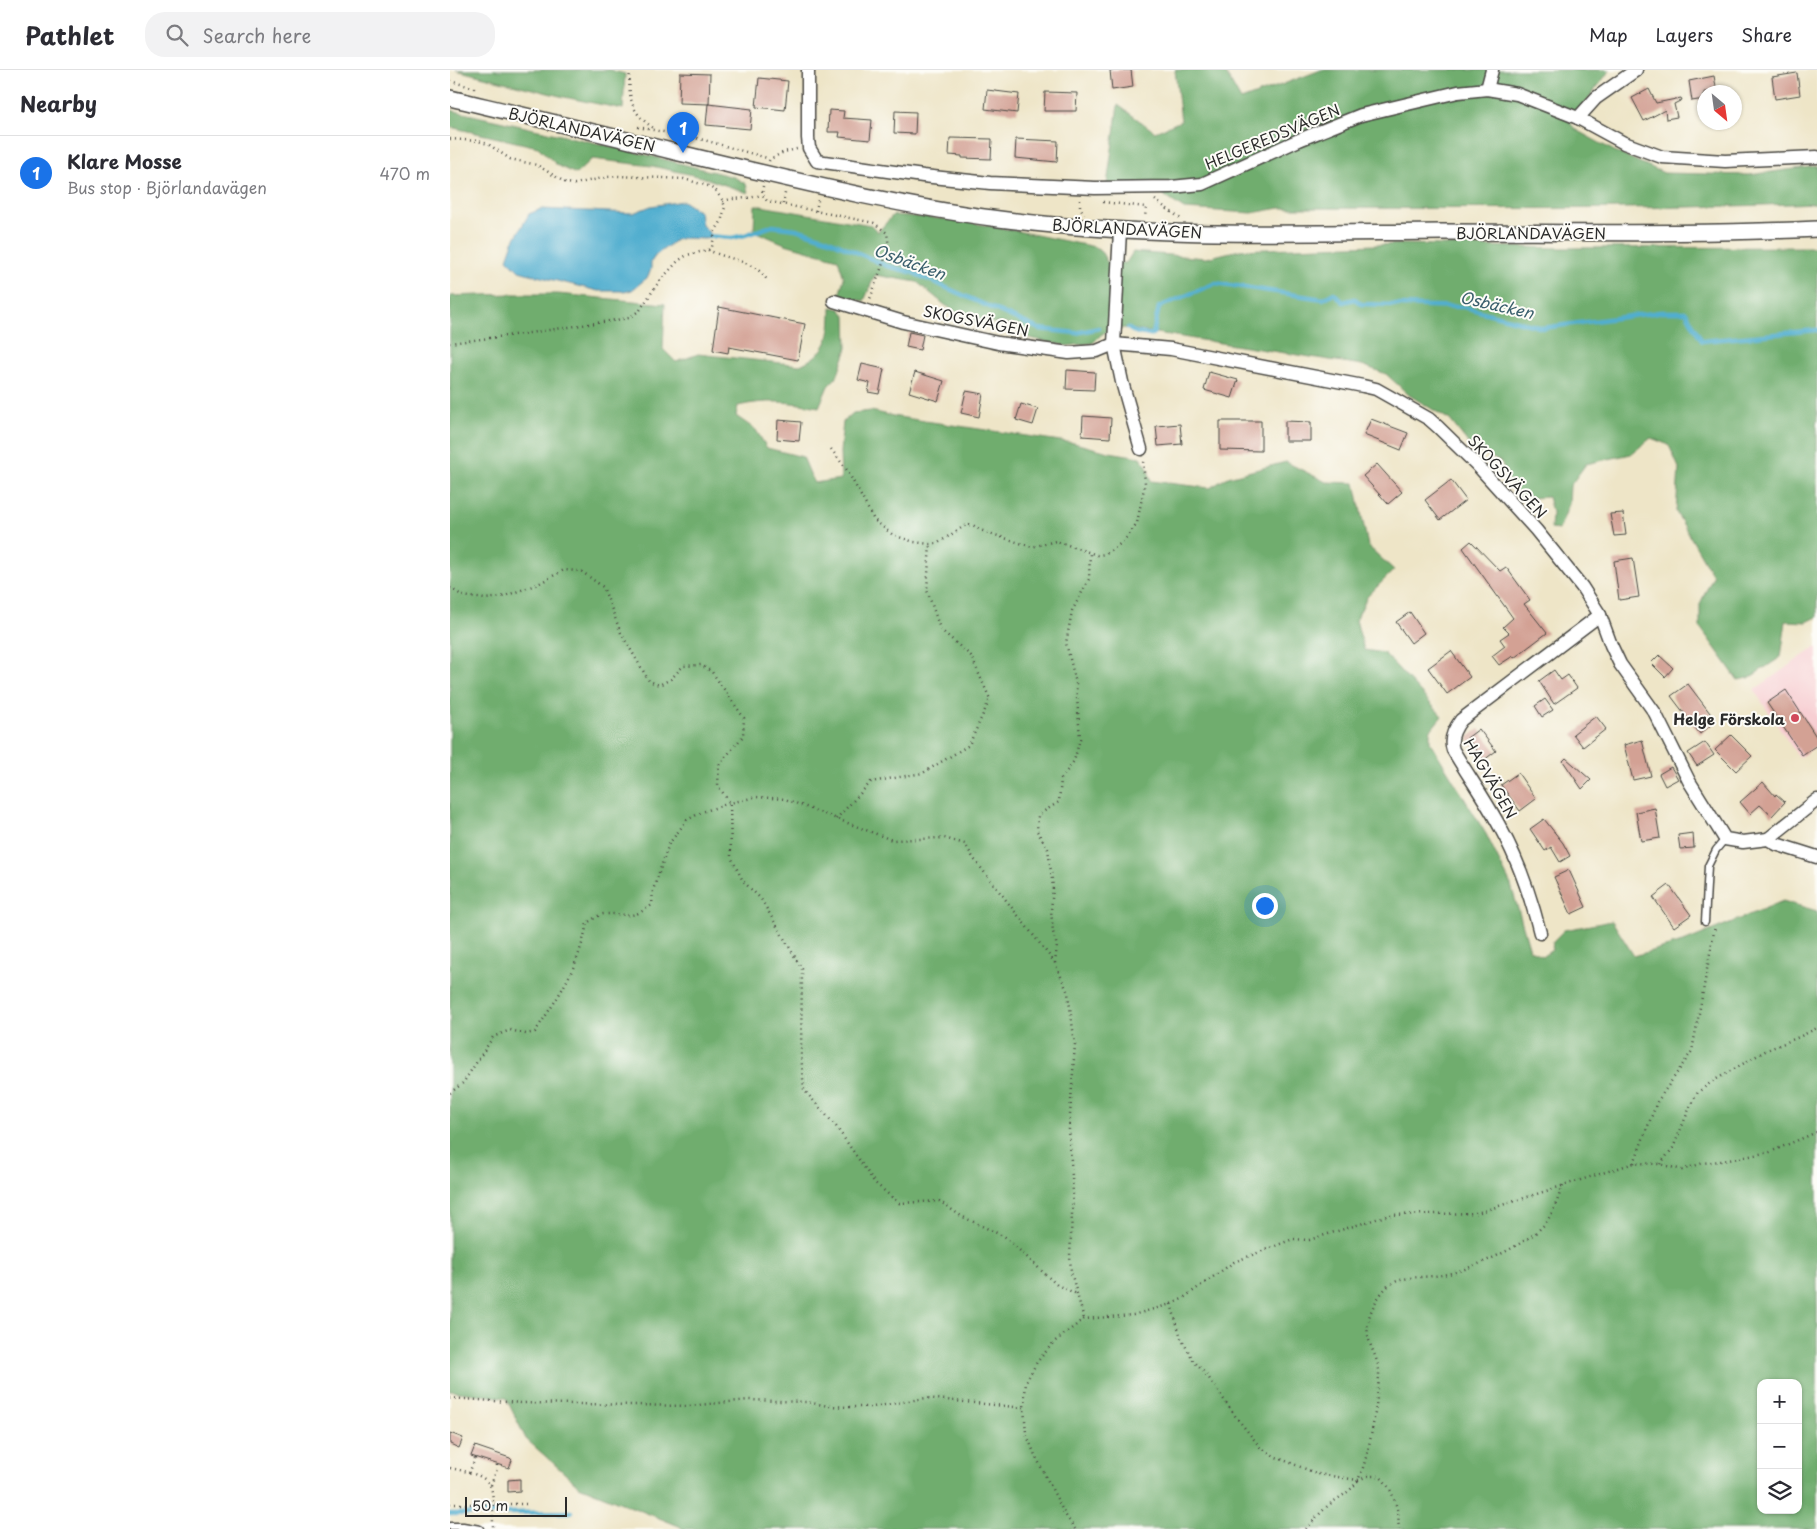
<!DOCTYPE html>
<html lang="en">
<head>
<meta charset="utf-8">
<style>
	body { margin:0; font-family:"Playpen Sans",sans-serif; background:#f2f2f3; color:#2b2b33 }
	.controls { position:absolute; right:15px; bottom:15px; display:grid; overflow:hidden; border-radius:10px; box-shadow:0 1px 4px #0004 }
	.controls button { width:45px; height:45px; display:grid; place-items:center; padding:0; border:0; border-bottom:1px solid #e1e1e2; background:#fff; color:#2b2b33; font:25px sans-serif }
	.compass { position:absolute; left:1247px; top:15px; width:45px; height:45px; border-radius:50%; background:#fff; box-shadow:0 1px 4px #0004; rotate:151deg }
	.scale { position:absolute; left:15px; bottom:12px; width:102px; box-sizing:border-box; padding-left:5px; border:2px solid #2b2b2b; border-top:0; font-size:14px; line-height:18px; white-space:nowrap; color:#2b2b2b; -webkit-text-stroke:4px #fdfcf7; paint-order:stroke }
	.you { position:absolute; left:814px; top:835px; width:18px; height:18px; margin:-12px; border:4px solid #fff; border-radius:50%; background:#1a73e8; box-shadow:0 0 0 8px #1a73e833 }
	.badge { display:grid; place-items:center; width:32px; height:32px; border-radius:50%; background:#1a73e8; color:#fff; font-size:16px; font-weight:700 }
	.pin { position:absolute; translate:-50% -41px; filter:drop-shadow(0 1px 2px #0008) }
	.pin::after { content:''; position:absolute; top:26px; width:18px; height:15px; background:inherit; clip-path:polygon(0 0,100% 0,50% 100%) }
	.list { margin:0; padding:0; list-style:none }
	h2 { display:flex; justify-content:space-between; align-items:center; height:65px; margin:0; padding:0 20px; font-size:21px }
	h2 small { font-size:16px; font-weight:400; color:#7c7c81 }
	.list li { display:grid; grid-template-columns:32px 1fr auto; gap:15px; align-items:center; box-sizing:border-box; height:75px; padding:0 20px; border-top:1px solid #e1e1e2 }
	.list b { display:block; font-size:19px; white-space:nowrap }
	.list p { margin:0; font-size:16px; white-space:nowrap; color:#7c7c81 }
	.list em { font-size:16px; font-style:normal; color:#7c7c81 }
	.icon { flex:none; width:28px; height:28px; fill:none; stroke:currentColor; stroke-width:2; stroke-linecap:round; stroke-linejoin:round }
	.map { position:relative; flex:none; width:1367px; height:1459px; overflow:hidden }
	header { display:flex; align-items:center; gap:30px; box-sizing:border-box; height:70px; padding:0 25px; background:#fff; border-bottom:1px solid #e1e1e2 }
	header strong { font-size:24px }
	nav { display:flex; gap:28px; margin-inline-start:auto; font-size:18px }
	.search { width:350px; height:45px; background:#f2f2f3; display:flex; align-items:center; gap:12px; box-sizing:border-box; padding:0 18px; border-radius:20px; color:#7c7c81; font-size:19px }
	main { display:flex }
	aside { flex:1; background:#fff }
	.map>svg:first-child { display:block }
</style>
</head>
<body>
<header>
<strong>Pathlet</strong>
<div class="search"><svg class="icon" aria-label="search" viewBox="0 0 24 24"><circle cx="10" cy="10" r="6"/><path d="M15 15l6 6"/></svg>Search here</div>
<nav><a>Map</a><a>Layers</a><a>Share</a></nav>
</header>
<main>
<aside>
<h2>Nearby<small></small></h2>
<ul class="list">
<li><span class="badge">1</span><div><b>Klare Mosse</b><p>Bus stop · Björlandavägen</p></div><em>470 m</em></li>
</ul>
</aside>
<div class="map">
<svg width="1367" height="1459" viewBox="0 0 1367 1459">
	<rect width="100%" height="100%" fill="#fdfcf7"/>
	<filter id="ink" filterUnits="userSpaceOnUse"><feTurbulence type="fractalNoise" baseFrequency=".02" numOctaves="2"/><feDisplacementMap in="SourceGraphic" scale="10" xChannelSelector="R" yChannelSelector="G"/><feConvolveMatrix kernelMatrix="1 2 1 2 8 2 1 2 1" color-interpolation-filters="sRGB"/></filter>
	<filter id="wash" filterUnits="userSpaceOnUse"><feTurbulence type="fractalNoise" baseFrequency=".0096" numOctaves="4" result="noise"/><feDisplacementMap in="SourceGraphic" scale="20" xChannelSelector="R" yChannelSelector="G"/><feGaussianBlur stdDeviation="1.12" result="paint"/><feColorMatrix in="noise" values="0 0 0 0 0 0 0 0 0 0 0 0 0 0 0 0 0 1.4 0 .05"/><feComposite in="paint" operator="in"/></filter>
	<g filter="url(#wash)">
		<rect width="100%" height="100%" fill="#eee5c7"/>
		<path fill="#f7cfd3" d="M1367,576V676L1349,688L1304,620Z"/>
		<g fill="#70ad6e" stroke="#4e6c4c" fill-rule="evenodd">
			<path d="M6,0H160L175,4L173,39L114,27Z"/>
			<path d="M725,0H774L791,30L871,0H1160L1120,53L1126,60L1168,83L1214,103L1299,105L1367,96V133C1188,141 1009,138 830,138L802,143L734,139L716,127L704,114L657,115L668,35L705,62L731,51Z"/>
			<path d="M0,40L177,80L284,107L296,114L298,123L252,107L202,96L142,89L126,104L107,95L88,77L0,57Z"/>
			<path d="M305,135L421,155L428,162L443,145L506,150L562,160L645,177L652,183L657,192L676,193L683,182L756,188L789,180L953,174L1108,178L1367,177V350L1366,356L1367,357V547L1357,552L1336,551L1331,587L1299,608L1288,610L1250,557V534L1263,506L1226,442L1229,398L1219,375L1201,368L1181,384L1136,394L1120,416L1119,434L1109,460L1101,459L1102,442L1098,427L1080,428L1066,426L1051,392L1023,379L1000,350L959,325L936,304L912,295L674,258L652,264L643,273L616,276L575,267L559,254L521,251L495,235L467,212L425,205L414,231L389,226L394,208L388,189L335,174L304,161Z"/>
			<path d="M62,224H108L215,234L213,279L226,292L248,284L350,295C379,282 381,266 381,237L390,239L396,246L397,278L387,307L378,316L369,337C340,332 317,329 288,336L286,346L306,360L317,378L353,387L364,413L391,409L390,382L393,352L403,343L421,341L448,347L624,373L659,382L690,387L697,396L701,411L760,418L778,407L836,392L876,412L905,413L918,476L944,500L917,527L906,550L914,580L934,583L992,646L980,661V672L1036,764L1061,815L1080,880L1093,886L1102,880L1103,871L1114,860L1162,851L1184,886L1236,871L1333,831L1367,841V1459H233L229,1456L129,1416L76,1369L56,1328L0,1321V226ZM1311,1313H1348V1440H1311Z"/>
		</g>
		<path fill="#51aecf" stroke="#3e6c7d" d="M233,131L250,142L252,155L259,162V166L255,169L233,168L226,170L206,185L201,192V199L198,207L182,220L174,222L171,221H148L87,206L69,201L57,189L63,172L79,144L91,139L183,143L201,136Z"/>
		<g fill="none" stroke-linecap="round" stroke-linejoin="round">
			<g stroke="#51aecf" stroke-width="4.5">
				<path d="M259,166L282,168L295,165L322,156L346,159L377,169L437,196L461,202L589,259L626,263L649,258"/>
				<path d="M678,258C683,263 696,265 703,264L709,237L766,213L873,229L884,223L893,232L905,229L911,234L1014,237L1093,258L1210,242H1236L1252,271L1367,260"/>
				<path d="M0,1444L121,1442"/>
			</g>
		</g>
		<g id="blocks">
			<g fill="#d3a194">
				<path d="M660,0H681L683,17L662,20Z"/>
				<path d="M230,3L260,4L259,34L229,33Z"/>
				<path d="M1347,3L1350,25L1325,29L1322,7Z"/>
				<path d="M1264,6L1267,22H1254V29L1242,31L1239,11Z"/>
				<path d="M309,8L338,11L335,40L306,37Z"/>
				<path d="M1199,19L1206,33L1231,28L1232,30L1224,34L1227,47L1216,49L1215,40L1194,51L1182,28Z"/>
				<path d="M537,20L569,24L567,43L535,39Z"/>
				<path d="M595,22L627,23L626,41H594Z"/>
				<path d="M258,34L302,39L300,59L256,55Z"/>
				<path d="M379,40L394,41L393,48L422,50L420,70L389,67L390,62H378Z"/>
				<path d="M445,41L466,42L465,64L444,63Z"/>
				<path d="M500,68L542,69L541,89L512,88V86L499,85Z"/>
				<path d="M566,69L608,71L607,92L565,88Z"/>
				<path d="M269,237L355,254L348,290L279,277L278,283L263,280Z"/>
				<path d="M459,262L473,265L470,280L456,277Z"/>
				<path d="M412,294L434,299L429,324L418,322L420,313L408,310Z"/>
				<path d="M617,300L645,302L644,320L616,319Z"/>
				<path d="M465,302L494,311L488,331L459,322Z"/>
				<path d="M759,302L788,310L782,328L754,320Z"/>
				<path d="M516,321L533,324L529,347L511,343Z"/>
				<path d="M571,334L588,339L583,355L566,350Z"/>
				<path d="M633,346L661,348L660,368L632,366Z"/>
				<path d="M921,349L958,363L951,380L914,365Z"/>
				<path d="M328,350L351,352L349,371L327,369Z"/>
				<path d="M770,351H811V381L770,380Z"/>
				<path d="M835,351L861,352V371H835Z"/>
				<path d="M730,354L732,374L708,376L706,356Z"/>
				<path d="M927,394L952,422L938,434L913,406Z"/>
				<path d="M1001,410L1016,430L990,450L975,430Z"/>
				<path d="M1173,443L1176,465L1164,466L1160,444Z"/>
				<path d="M1021,471L1050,501L1056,497L1080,530L1074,534L1097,563L1064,588L1063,586L1049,595L1042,586L1055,576L1050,569L1059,563L1053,557L1063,548L1013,478Z"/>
				<path d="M1183,488L1189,527L1169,530L1164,491Z"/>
				<path d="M960,542L974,563L961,573L946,552Z"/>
				<path d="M1001,581L1020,607L997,624L978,598Z"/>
				<path d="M1209,585L1223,598L1215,607L1201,593Z"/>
				<path d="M1104,600L1111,610L1118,605L1127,618L1104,634L1089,611Z"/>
				<path d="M1238,614L1266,651L1250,664L1221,626Z"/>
				<path d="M1336,620L1367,668V675L1352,685L1317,633Z"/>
				<path d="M1095,629L1103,640L1092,647L1085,636Z"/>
				<path d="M1146,646L1156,659L1133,677L1123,664Z"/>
				<path d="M1029,659L1046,681L1034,690L1017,668Z"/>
				<path d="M1281,665L1302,686L1286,701L1265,680Z"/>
				<path d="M1192,670L1201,706L1183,710L1174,675Z"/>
				<path d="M1255,672L1264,685L1247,696L1238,683Z"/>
				<path d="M1116,688L1141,710L1132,719L1113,691Z"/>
				<path d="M1221,697L1228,709L1215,716L1209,704Z"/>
				<path d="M1068,703L1086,729L1070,741L1051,715Z"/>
				<path d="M1313,712L1325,726L1326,724L1335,732L1322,746L1310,735L1300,744L1290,732Z"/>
				<path d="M1205,738L1210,768L1191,771L1186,742Z"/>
				<path d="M1094,749L1113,773L1120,786L1110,792L1101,777L1095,781L1080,759Z"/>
				<path d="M1243,763L1244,778L1230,779L1228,765Z"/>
				<path d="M1119,800L1136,837L1121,844L1104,807Z"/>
				<path d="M1219,815L1241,845L1224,857L1203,827Z"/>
				<path d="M0,1363L13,1368L9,1378L0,1374Z"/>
				<path d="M25,1376L60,1388L62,1390L59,1398L21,1386Z"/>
				<path d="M70,1409V1421L58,1422V1410Z"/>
			</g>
		</g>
	</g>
	<g filter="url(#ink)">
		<use href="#blocks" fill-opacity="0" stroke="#484742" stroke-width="1"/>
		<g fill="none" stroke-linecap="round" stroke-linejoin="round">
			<g stroke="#484742" stroke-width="9">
				<g id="service">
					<path d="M1255,852L1258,796L1266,780L1275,769"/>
					<path d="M0,1456H13L30,1459"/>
				</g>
			</g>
			<g stroke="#484742" stroke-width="15">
				<g id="minor">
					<path d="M358,0V68L359,78L367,91L473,106L540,113L645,118L721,117L752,114L849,70L911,45L1008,22L1037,19L1067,24L1128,48L1174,73L1212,87L1275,91L1367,87"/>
					<path d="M1037,19L1042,0"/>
					<path d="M1128,48L1146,28L1186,0"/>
					<path d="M670,161L664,274L672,312L691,379"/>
					<path d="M384,231L453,252L548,273L619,283L647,281L664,274L721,279L913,316L926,319L942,328L979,349L988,357L1028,396L1086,460L1132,517L1150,545L1161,575L1170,594L1205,643L1239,711L1275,769L1293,772L1318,769L1326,774L1367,787"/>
					<path d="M1318,769L1367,730"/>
					<path d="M1090,863C1081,827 1069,792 1051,759C1037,732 1019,707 1003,680C999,669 1004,659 1011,650L1150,545"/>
				</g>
			</g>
			<g stroke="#484742" stroke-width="18">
				<path id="tertiary" d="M0,28C76,46 153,64 229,83C335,108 441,135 549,149C696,168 844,163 992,162C1117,162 1242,165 1367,159"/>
			</g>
			<g stroke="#484742" stroke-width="2.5" stroke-dasharray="1 4" stroke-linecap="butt">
				<path d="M180,0C178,27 180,43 205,59"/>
				<path d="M0,11L28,19"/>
				<path d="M188,57L254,70L317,88"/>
				<path d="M0,69L28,71L38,74L60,89L87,95L116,113L125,114L157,107L168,106L234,109L258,116L266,121L273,131L275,137L271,152L265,161L262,177L258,180L237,185L228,191L208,213L190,240L179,248L79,263L0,273"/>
				<path d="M319,91L320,89L334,82L347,79"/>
				<path d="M313,116L312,124L317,131L424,153L437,163L439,177L420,229"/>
				<path d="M630,130V137L634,144"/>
				<path d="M705,130L731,149"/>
				<path d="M273,131C286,127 301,130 312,124"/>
				<path d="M653,132L696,137L695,148"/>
				<path d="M333,134L335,123"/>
				<path d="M366,141L368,130"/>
				<path d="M258,180C278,190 307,190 318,212"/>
				<path d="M381,379L397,400L424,450L443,465L464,472L480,474L488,473L516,455H523L530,460L582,477L606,471L647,485L656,484L674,471L687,453L695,413L693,391"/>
				<path d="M0,518L13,526L35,529L52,527L88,514L114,500L131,501L153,517L171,563L199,611L209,615L221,609L233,596L251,595L262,602L294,648L293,666L269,695L268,716L280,733L281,787L293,811L311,829L352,899L351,984L354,1020L385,1055L425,1113L449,1133L489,1131L511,1146L555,1167L607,1215L627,1224"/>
				<path d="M386,749L421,712L473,703L519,675L540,629L521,586L490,559L477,520L480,474"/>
				<path d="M605,893L607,876L603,862L601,840L603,817L598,779L587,761L588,745L609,732L611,709L624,691L630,669L626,613L616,573L622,541L639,509L640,482"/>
				<path d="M0,1023L13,1013L43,967L60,960L76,964L85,962C110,924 128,899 137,853C142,850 149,844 155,844C179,843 179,851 202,835L203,820L219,774L237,750L252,742L280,733L306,727L335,729L442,770L494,768L515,774L524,789L605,893L618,923L625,974L619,1059L623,1123L620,1186L621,1202L634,1249"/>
				<path d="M1184,1093L1207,1032L1242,981L1265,856"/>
				<path d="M1210,1094L1223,1078L1240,1037L1248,1022L1263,1011L1317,980L1349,967L1367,958"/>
				<path d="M721,1234L731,1268L743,1290L759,1308L786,1347L810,1377L826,1387L868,1404L908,1410L918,1406H929C940,1415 945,1429 948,1443C949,1448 948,1454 949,1459"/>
				<path d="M0,1328L72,1333L239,1336L299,1330L356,1332L379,1336L401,1337H423L476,1328L574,1338"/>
				<path d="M0,1398C50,1408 42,1414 43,1459"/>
				<path d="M19,1403L25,1389L24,1387"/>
				<path d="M41,1415L47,1399V1394"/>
				<path d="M0,1434H76"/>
				<path d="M625,1459L614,1443L585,1385L576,1363L574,1338L576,1312L587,1292L604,1272L634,1249L683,1245L721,1234L732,1229L784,1192L843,1169L859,1170L939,1145L1027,1143L1184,1093L1210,1094L1232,1100L1253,1093L1279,1090L1320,1082L1367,1062"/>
				<path d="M856,1459C864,1451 871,1441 880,1434C891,1426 901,1422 908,1410C919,1389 928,1330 929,1305C930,1291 920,1279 918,1265C915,1249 925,1229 937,1217C950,1205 975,1208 992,1205C1019,1201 1074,1176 1093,1156C1103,1145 1108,1128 1113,1115"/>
			</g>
			<use href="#service" stroke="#fff" stroke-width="6"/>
			<use href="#minor" stroke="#fff" stroke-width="12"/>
			<use href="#tertiary" stroke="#fff" stroke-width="15"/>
		</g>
	</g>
	<circle fill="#d1495b" stroke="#fdfcf7" stroke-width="2" cx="1345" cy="648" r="5"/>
	<g text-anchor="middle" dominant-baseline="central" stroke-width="4" stroke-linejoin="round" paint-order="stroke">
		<g font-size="15" fill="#2b2b2b" stroke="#fdfcf7">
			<text transform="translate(132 59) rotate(13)">BJÖRLANDAVÄGEN</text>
			<text transform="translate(822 66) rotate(-23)">HELGEREDSVÄGEN</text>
			<text transform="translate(677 158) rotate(3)">BJÖRLANDAVÄGEN</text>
			<text x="1081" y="162">BJÖRLANDAVÄGEN</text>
			<text transform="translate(526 250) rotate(11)">SKOGSVÄGEN</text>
			<text transform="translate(1058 406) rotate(47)">SKOGSVÄGEN</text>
			<text transform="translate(1041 708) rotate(60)">HAGVÄGEN</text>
		</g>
		<g font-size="15" font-weight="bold" fill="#2b2b2b" stroke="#fdfcf7" text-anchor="end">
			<text x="1335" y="648">Helge Förskola</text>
		</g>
		<g font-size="16" font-style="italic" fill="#3a5f6d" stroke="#fdfcf7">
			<text transform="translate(460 191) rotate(20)">Osbäcken</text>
			<text transform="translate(1047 234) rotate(13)">Osbäcken</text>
		</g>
	</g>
</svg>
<div class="controls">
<button>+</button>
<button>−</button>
<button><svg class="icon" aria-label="layers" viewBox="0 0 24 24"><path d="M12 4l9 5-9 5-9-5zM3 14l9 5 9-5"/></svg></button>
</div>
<svg class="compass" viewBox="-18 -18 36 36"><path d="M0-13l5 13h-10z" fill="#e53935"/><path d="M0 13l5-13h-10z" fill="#7c7c81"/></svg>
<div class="scale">50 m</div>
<div class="you"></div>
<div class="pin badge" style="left:233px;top:83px">1</div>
</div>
</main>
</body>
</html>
